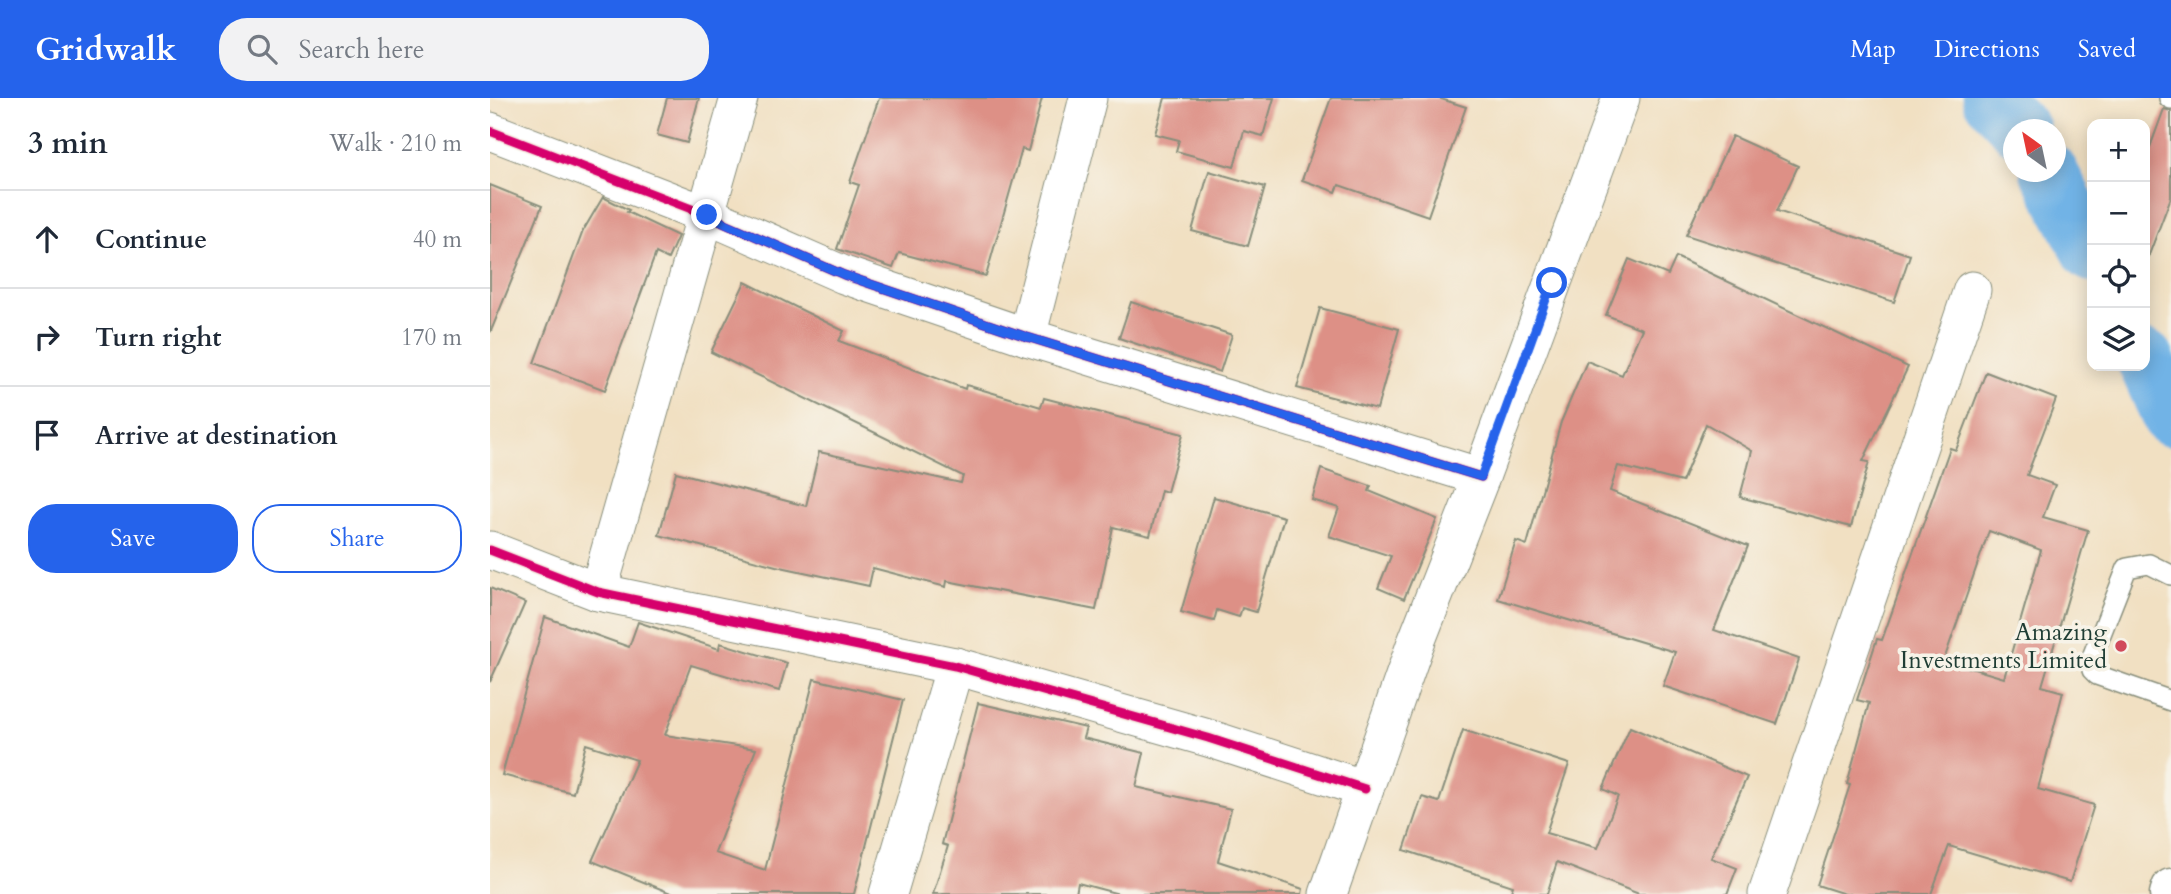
<!DOCTYPE html>
<html lang="en">
<head>
<meta charset="utf-8">
<style>
	body { margin:0; font-family:Cardo,serif; background:#f2f2f3; color:#1f2937 }
	.controls { position:absolute; right:21px; top:21px; display:grid; overflow:hidden; border-radius:14px; box-shadow:0 4px 18px #0003 }
	.controls button { width:63px; height:63px; display:grid; place-items:center; padding:0; border:0; border-bottom:2px solid #e0e1e3; background:#fff; color:#1f2937; font:35px sans-serif }
	.compass { position:absolute; left:1513px; top:21px; width:63px; height:63px; border-radius:50%; background:#fff; box-shadow:0 4px 18px #0003; rotate:327deg }
	.stop { position:absolute; width:21px; height:21px; margin:-16px; border:5px solid #2563eb; border-radius:50%; background:#fff }
	.stop.end { background:#2563eb; border-color:#fff; box-shadow:0 2px 7px #0008 }
	.list { margin:0; padding:0; list-style:none }
	h2 { display:flex; justify-content:space-between; align-items:center; height:91px; margin:0; padding:0 28px; font-size:30px }
	h2 small { font-size:23px; font-weight:400; color:#747a83 }
	.list li { display:grid; grid-template-columns:46px 1fr auto; gap:21px; align-items:center; box-sizing:border-box; height:98px; padding:0 28px; border-top:2px solid #e0e1e3 }
	.list b { display:block; font-size:26px; white-space:nowrap }
	.list em { font-size:23px; font-style:normal; color:#747a83 }
	.actions { display:flex; gap:14px; padding:21px 28px }
	.actions a { flex:1; padding:16px 0; border:2px solid #2563eb; border-radius:28px; text-align:center; font-size:24px; color:#2563eb }
	.actions .main { background:#2563eb; color:#fff }
	.icon { flex:none; width:38px; height:38px; fill:none; stroke:currentColor; stroke-width:2; stroke-linecap:round; stroke-linejoin:round }
	.map { position:relative; flex:none; width:1681px; height:796px; overflow:hidden }
	header { display:flex; align-items:center; gap:42px; box-sizing:border-box; height:98px; padding:0 35px; background:#2563eb; color:#fff }
	header strong { font-size:33px }
	nav { display:flex; gap:38px; margin-inline-start:auto; font-size:24px }
	.search { width:490px; height:63px; background:#f2f2f3; display:flex; align-items:center; gap:18px; box-sizing:border-box; padding:0 24px; border-radius:28px; color:#747a83; font-size:26px }
	main { display:flex }
	aside { flex:1; background:#fff }
	.map>svg:first-child { display:block }
</style>
</head>
<body>
<header>
<strong>Gridwalk</strong>
<div class="search"><svg class="icon" aria-label="search" viewBox="0 0 24 24"><circle cx="10" cy="10" r="6"/><path d="M15 15l6 6"/></svg>Search here</div>
<nav><a>Map</a><a>Directions</a><a>Saved</a></nav>
</header>
<main>
<aside>
<h2>3 min<small>Walk · 210 m</small></h2>
<ul class="list">
<li><svg class="icon" aria-label="ahead" viewBox="0 0 24 24"><path d="M12 20V5M6 11l6-6 6 6"/></svg><div><b>Continue</b></div><em>40 m</em></li>
<li><svg class="icon" aria-label="right" viewBox="0 0 24 24"><path d="M7 20v-9h11M14 6l5 5-5 5"/></svg><div><b>Turn right</b></div><em>170 m</em></li>
<li><svg class="icon" aria-label="arrive" viewBox="0 0 24 24"><path d="M6 21V4h12l-3 4 3 4H6"/></svg><div><b>Arrive at destination</b></div></li>
</ul>
<div class="actions"><a class="main">Save</a><a>Share</a></div>
</aside>
<div class="map">
<svg width="1681" height="796" viewBox="0 0 1681 796">
	<rect width="100%" height="100%" fill="#f7f3e8"/>
	<filter id="ink" filterUnits="userSpaceOnUse"><feTurbulence type="fractalNoise" baseFrequency=".0143" numOctaves="2"/><feDisplacementMap in="SourceGraphic" scale="14" xChannelSelector="R" yChannelSelector="G"/><feConvolveMatrix kernelMatrix="1 2 1 2 8 2 1 2 1" color-interpolation-filters="sRGB"/></filter>
	<filter id="wash" filterUnits="userSpaceOnUse"><feTurbulence type="fractalNoise" baseFrequency=".00686" numOctaves="4" result="noise"/><feDisplacementMap in="SourceGraphic" scale="28" xChannelSelector="R" yChannelSelector="G"/><feGaussianBlur stdDeviation="1.57" result="paint"/><feColorMatrix in="noise" values="0 0 0 0 0 0 0 0 0 0 0 0 0 0 0 0 0 1.4 0 .05"/><feComposite in="paint" operator="in"/></filter>
	<g filter="url(#wash)">
		<rect width="100%" height="100%" fill="#f1e0c2"/>
		<g fill="none" stroke-linecap="round" stroke-linejoin="round">
			<g stroke="#71b3e6" stroke-width="58">
				<path d="M1501,0L1531,32"/>
				<path d="M1559,74L1602,155"/>
				<path d="M1655,261L1681,320"/>
			</g>
		</g>
		<g id="blocks">
			<g fill="#dd9086" fill-rule="evenodd">
				<path d="M177,0H209L197,45L167,37Z"/>
				<path d="M389,0H552L538,53L532,51L496,178L409,155L403,170L347,151L369,87L360,84Z"/>
				<path d="M675,0H784L773,38L754,33L744,69L686,53L689,42L665,36Z"/>
				<path d="M841,0H948L976,9L938,118L849,87L846,94L812,82Z"/>
				<path d="M1674,11L1681,13V99L1657,162H1655V63Z"/>
				<path d="M1242,38L1308,68L1287,113L1420,157L1404,204L1196,137Z"/>
				<path d="M719,73L775,89L758,148L702,133Z"/>
				<path d="M0,87L52,108L1,233L0,232Z"/>
				<path d="M113,99L139,112L137,114L188,138L178,161L166,155L115,292L44,265L93,133Z"/>
				<path d="M1186,159L1418,269L1373,363L1379,364L1361,429L1250,399L1262,353L1216,326L1192,384L1128,368L1120,393L1258,448L1224,532L1309,561L1287,626L1173,588L1185,554L1008,501L1026,443L1037,447L1071,324L1097,263L1132,277L1152,231L1116,217L1139,161L1178,177Z"/>
				<path d="M255,184L354,233L349,243L475,291L476,287L551,309L554,300L693,336L677,394L671,392L660,438L623,429L606,512L457,483L456,489L383,470L379,488L286,468L169,437L186,374L316,408L329,354L471,385L473,378L221,254Z"/>
				<path d="M641,204L742,237L730,274L629,240Z"/>
				<path d="M830,210L909,231L887,311L807,290Z"/>
				<path d="M1496,274L1566,301L1537,377L1565,387L1553,419L1598,432L1552,588L1573,594L1548,691L1604,707L1580,784L1459,748L1441,796H1355L1327,787L1360,687L1357,686L1379,605L1367,602L1387,541L1392,542L1460,350L1466,352ZM1499,433L1551,452L1514,580L1454,562Z"/>
				<path d="M831,371L881,388L879,393L947,421L914,501L888,490L901,458L839,438L849,410L822,402Z"/>
				<path d="M724,399L794,419L766,514L752,510L749,519L727,512L724,523L691,514Z"/>
				<path d="M0,490L35,505L0,584Z"/>
				<path d="M55,519L139,549L148,524L229,551L230,545L297,565L289,593L201,567L175,637L266,651L225,755L275,772L324,581L413,602L364,796H183L102,763L147,662L96,646L83,695L12,677Z"/>
				<path d="M488,605L596,630L593,640L654,655L646,689L741,711L728,763L813,791L812,796H629L588,785L586,796H443L458,748L452,746Z"/>
				<path d="M1140,629L1257,679L1221,760L1247,770L1237,796H1149L1067,764L1057,796H1020L1023,788L914,752L932,699L949,704L973,632L1079,666L1056,735L1108,750L1128,698L1113,691Z"/>
			</g>
		</g>
	</g>
	<g filter="url(#ink)">
		<use href="#blocks" fill-opacity="0" stroke="#888e7b" stroke-width="2"/>
		<g fill="none" stroke-linecap="round" stroke-linejoin="round">
			<g stroke="#888e7b" stroke-width="22">
				<g id="service">
					<path d="M1679,0L1681,1"/>
					<path d="M1681,477L1659,466L1637,470L1600,564L1602,572L1607,577L1681,603"/>
				</g>
			</g>
			<g stroke="#888e7b" stroke-width="39">
				<g id="minor">
					<path d="M0,33L217,117L354,177L537,239L991,379"/>
					<path d="M537,239L598,0"/>
					<path d="M0,452L108,494L465,568L718,640L875,691"/>
					<path d="M108,494L249,0"/>
					<path d="M398,796L465,568"/>
					<path d="M838,796L925,547L991,379L1131,0"/>
					<path d="M1277,796L1482,192"/>
				</g>
			</g>
			<g stroke="#888e7b" stroke-width="41">
				<path id="secondary" d="M1679,796L1681,790"/>
			</g>
			<use href="#service" stroke="#fff" stroke-width="19"/>
			<use href="#minor" stroke="#fff" stroke-width="37"/>
			<use href="#secondary" stroke="#fff" stroke-width="38"/>
			<g stroke="#f7f3e8" stroke-width="13">
				<g id="cycleway">
					<path d="M0,33L217,117L354,177L537,239L991,379"/>
					<path d="M0,452L108,494L465,568L718,640L875,691"/>
				</g>
			</g>
			<use href="#cycleway" stroke="#d6006c" stroke-width="9"/>
		</g>
	</g>
	<g fill="none" stroke-linecap="round" stroke-linejoin="round" filter="url(#ink)">
		<path stroke="#2563eb" stroke-width="9" d="M217,117L354,177L537,239L991,379L1062,185"/>
	</g>
	<circle fill="#d1495b" stroke="#f7f3e8" stroke-width="2.5" cx="1631" cy="548" r="7"/>
	<g text-anchor="middle" dominant-baseline="central" stroke-width="7" stroke-linejoin="round" paint-order="stroke">
		<g font-size="24" fill="#1f3d34" stroke="#f7f3e8" text-anchor="end">
			<text x="1617" y="534">Amazing<tspan x="1617" dy="28">Investments Limited</tspan></text>
		</g>
	</g>
</svg>
<div class="controls">
<button>+</button>
<button>−</button>
<button><svg class="icon" aria-label="locate" viewBox="0 0 24 24"><circle cx="12" cy="12" r="6"/><path d="M12 2v4M12 18v4M2 12h4M18 12h4"/></svg></button>
<button><svg class="icon" aria-label="layers" viewBox="0 0 24 24"><path d="M12 4l9 5-9 5-9-5zM3 14l9 5 9-5"/></svg></button>
</div>
<svg class="compass" viewBox="-18 -18 36 36"><path d="M0-13l5 13h-10z" fill="#e53935"/><path d="M0 13l5-13h-10z" fill="#747a83"/></svg>
<div class="stop" style="left:1062px;top:185px"></div>
<div class="stop end" style="left:217px;top:117px"></div>
</div>
</main>
</body>
</html>
